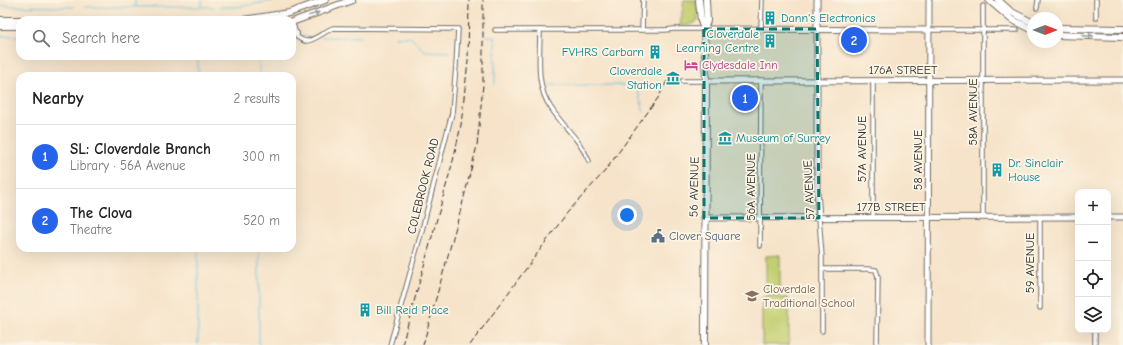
<!DOCTYPE html>
<html lang="en">
<head>
<meta charset="utf-8">
<style>
	body { margin:0; font-family:"Comic Neue",sans-serif; background:#f6f6f6; color:#222 }
	.controls { position:absolute; right:12px; bottom:12px; display:grid; overflow:hidden; border-radius:8px; box-shadow:0 4px 16px #0002 }
	.controls button { width:36px; height:36px; display:grid; place-items:center; padding:0; border:0; border-bottom:1px solid #e0e0e0; background:#fff; color:#222; font:20px sans-serif }
	.compass { position:absolute; left:1027px; top:12px; width:36px; height:36px; border-radius:50%; background:#fff; box-shadow:0 4px 16px #0002; rotate:90deg }
	.you { position:absolute; left:627px; top:215px; width:14px; height:14px; margin:-10px; border:3px solid #fff; border-radius:50%; background:#1a73e8; box-shadow:0 0 0 6px #1a73e833 }
	.badge { display:grid; place-items:center; width:26px; height:26px; border-radius:50%; background:#2563eb; color:#fff; font-size:13px; font-weight:700 }
	.pin { position:absolute; translate:-50% -50%; border:2px solid #fff; box-shadow:0 1px 4px #0006 }
	.list { margin:0; padding:0; list-style:none }
	h2 { display:flex; justify-content:space-between; align-items:center; height:52px; margin:0; padding:0 16px; font-size:17px }
	h2 small { font-size:13px; font-weight:400; color:#767676 }
	.list li { display:grid; grid-template-columns:26px 1fr auto; gap:12px; align-items:center; box-sizing:border-box; height:64px; padding:0 16px; border-top:1px solid #e0e0e0 }
	.list b { display:block; font-size:15px; white-space:nowrap }
	.list p { margin:0; font-size:13px; white-space:nowrap; color:#767676 }
	.list em { font-size:13px; font-style:normal; color:#767676 }
	.icon { flex:none; width:22px; height:22px; fill:none; stroke:currentColor; stroke-width:2; stroke-linecap:round; stroke-linejoin:round }
	.map { position:relative; flex:none; width:1123px; height:345px; overflow:hidden }
	.search { position:absolute; background:#fff; box-shadow:0 4px 16px #0002; left:16px; top:16px; width:280px; height:44px; display:flex; align-items:center; gap:10px; box-sizing:border-box; padding:0 14px; border-radius:12px; color:#767676; font-size:15px }
	.panel { position:absolute; background:#fff; box-shadow:0 4px 16px #0002; left:16px; top:72px; width:280px; height:180px; border-radius:12px }
	.map>svg:first-child { display:block }
</style>
</head>
<body>
<div class="map">
<svg width="1123" height="345" viewBox="0 0 1123 345">
	<rect width="100%" height="100%" fill="#fcf5e5"/>
	<filter id="ink" filterUnits="userSpaceOnUse"><feTurbulence type="fractalNoise" baseFrequency=".025" numOctaves="2"/><feDisplacementMap in="SourceGraphic" scale="8" xChannelSelector="R" yChannelSelector="G"/><feConvolveMatrix kernelMatrix="1 2 1 2 8 2 1 2 1" color-interpolation-filters="sRGB"/></filter>
	<filter id="wash" filterUnits="userSpaceOnUse"><feTurbulence type="fractalNoise" baseFrequency=".012" numOctaves="4" result="noise"/><feDisplacementMap in="SourceGraphic" scale="16" xChannelSelector="R" yChannelSelector="G"/><feGaussianBlur stdDeviation="0.9" result="paint"/><feColorMatrix in="noise" values="0 0 0 0 0 0 0 0 0 0 0 0 0 0 0 0 0 1.4 0 .05"/><feComposite in="paint" operator="in"/></filter>
	<g filter="url(#wash)">
		<rect width="100%" height="100%" fill="#f6e3c9"/>
		<g fill="#c2cf71" stroke="#767d4e">
			<path d="M684,0H696L698,19L696,22L690,25L680,26Z"/>
			<path d="M780,255V295L766,296V256Z"/>
			<path d="M762,297L788,298L789,314V345H762Z"/>
		</g>
		<g fill="none" stroke-linecap="round" stroke-linejoin="round">
			<g stroke="#5ebbdc" stroke-width="1">
				<path d="M0,6L74,7"/>
				<path d="M202,6V0"/>
				<path d="M84,7H214"/>
				<path d="M135,7V0"/>
				<path d="M221,7H237L278,0"/>
				<path d="M0,36H20"/>
				<path d="M300,36L312,37"/>
				<path d="M487,36H493L495,40V84"/>
				<path d="M321,37H361"/>
				<path d="M395,37H410L425,51L449,52"/>
				<path d="M198,76V56"/>
				<path d="M259,76V56"/>
				<path d="M548,85H636L644,112"/>
				<path d="M198,345V248"/>
				<path d="M259,345V248"/>
			</g>
		</g>
	</g>
	<g filter="url(#ink)">
		<g fill="none" stroke-linecap="round" stroke-linejoin="round">
			<g stroke="#726b62" stroke-width="5.5">
				<g id="street">
					<path d="M1096,0V18"/>
					<path d="M1037,8L1038,0"/>
					<path d="M292,21L297,37C299,38 303,41 306,41C314,41 325,31 333,28L458,29L456,66L452,113L422,230L390,345"/>
					<path d="M761,29L762,0"/>
					<path d="M495,30H665L674,29H704"/>
					<path d="M540,30C540,56 535,86 551,108C564,128 579,138 589,161"/>
					<path d="M642,30L643,0"/>
					<path d="M929,30H1017"/>
					<path d="M873,80V218"/>
					<path d="M682,81H706"/>
					<path d="M983,217V6"/>
					<path d="M1040,217V308"/>
					<path d="M819,218L822,257V331"/>
					<path d="M760,246L761,81"/>
					<path d="M822,269H869L876,270L878,277L877,345"/>
					<path d="M1095,345V330"/>
				</g>
			</g>
			<g stroke="#726b62" stroke-width="7">
				<g id="secondary">
					<path d="M817,0V190L819,218"/>
					<path d="M704,29L929,30"/>
					<path d="M706,81L1123,80"/>
					<path d="M1108,217H1123"/>
					<path d="M704,218L1078,217"/>
					<path d="M928,345L929,0"/>
				</g>
			</g>
			<g stroke="#726b62" stroke-width="8">
				<g id="highway">
					<path d="M699,0L701,21L704,29"/>
					<path d="M989,0L1011,19L1033,30"/>
					<path d="M998,0L1010,11L1033,23"/>
					<path d="M0,20H20"/>
					<path d="M243,20L289,13L325,0"/>
					<path d="M292,22L352,0"/>
					<path d="M0,26H20"/>
					<path d="M1057,28L1123,29"/>
					<path d="M292,33L296,34"/>
					<path d="M1057,35L1123,37"/>
					<path d="M705,345L706,81L704,29L707,21L706,0"/>
				</g>
			</g>
			<use href="#street" stroke="#fff" stroke-width="3.5"/>
			<use href="#secondary" stroke="#fff" stroke-width="5"/>
			<use href="#highway" stroke="#fff" stroke-width="6"/>
			<g stroke="#2b2b2b" stroke-width="1" stroke-dasharray="6 3" stroke-linecap="butt">
				<path d="M402,345L453,161L461,125L468,61L469,0"/>
				<path d="M423,345L462,205L477,146L483,85V0"/>
				<path d="M470,345L567,213L605,171L658,98L673,70"/>
			</g>
		</g>
		<defs><path id="oneway-solid" d="M-6-.8H1V-3.2L6.5 0L1 3.2V.8H-6Z"/></defs>
		<g fill="#a0a0a0">
			<use href="#oneway-solid" transform="translate(314 14) rotate(-18)"/>
			<use href="#oneway-solid" transform="translate(1088 36) rotate(1)"/>
		</g>
	</g>
	<path fill="#0f766e" fill-opacity="0.2" stroke="#0f766e" stroke-width="3" stroke-dasharray="8 5" stroke-linejoin="round" d="M704,29H817L819,218H704Z"/>
	<defs>
		<g id="building-bare" transform="scale(1.08)"><path d="M-4-6H4V6H1V3H-1V6H-4ZM-2.5-4.3h1.7v1.8h-1.7ZM.8-4.3h1.7v1.8H.8ZM-2.5-1h1.7V.8h-1.7ZM.8-1h1.7V.8H.8Z" fill="#0f9aa8" stroke="#fcf5e5" stroke-width="2.5" paint-order="stroke"/></g>
		<g id="hotel-bare" transform="scale(1.08)"><path d="M-6-4.5h1.5V1H6V5H4.5V3h-9V5H-6ZM-4 0a1.8 1.8 0 1 1 3.6 0ZM.5 0V-2.5h3Q6-2.5 6 0Z" fill="#d1479c" stroke="#fcf5e5" stroke-width="2.5" paint-order="stroke"/></g>
		<g id="museum-bare" transform="scale(1.08)"><path d="M0-6L6-3V-2H-6V-3ZM-5-1h2V3h-2ZM-1-1h2V3h-2ZM3-1h2V3H3ZM-6 4H6V6H-6Z" fill="#0f9aa8" stroke="#fcf5e5" stroke-width="2.5" paint-order="stroke"/></g>
		<g id="civic-bare" transform="scale(1.08)"><path d="M-.6-6.5H3V-4.5H.6V-3L4-1V1h2V6H-6V1h2V-1L-.6-3ZM-1.2 2.5V6h2.4V2.5Z" fill="#5c6f8a" stroke="#fcf5e5" stroke-width="2.5" paint-order="stroke"/></g>
		<g id="school-bare" transform="scale(1.08)"><path d="M0-5L7-2L0 1L-7-2ZM-4 1L0 2.5L4 1V4Q0 6-4 4Z" fill="#8d6e63" stroke="#fcf5e5" stroke-width="2.5" paint-order="stroke"/></g>
	</defs>
	<g fill-rule="evenodd">
		<use href="#building-bare" x="770" y="18"/>
		<use href="#building-bare" x="770" y="41"/>
		<use href="#building-bare" x="655" y="52"/>
		<use href="#hotel-bare" x="691" y="65"/>
		<use href="#museum-bare" x="673" y="78"/>
		<use href="#museum-bare" x="725" y="138"/>
		<use href="#building-bare" x="997" y="170"/>
		<use href="#civic-bare" x="658" y="236"/>
		<use href="#school-bare" x="752" y="296"/>
		<use href="#building-bare" x="365" y="310"/>
	</g>
	<g text-anchor="middle" dominant-baseline="central" stroke-width="3.5" stroke-linejoin="round" paint-order="stroke">
		<g font-size="12" fill="#0d838f" stroke="#fcf5e5" text-anchor="start">
			<text x="781" y="18">Dann's Electronics</text>
			<text x="759" y="34" text-anchor="end">Cloverdale<tspan x="759" dy="14">Learning Centre</tspan></text>
			<text x="644" y="52" text-anchor="end">FVHRS Carbarn</text>
			<text x="662" y="71" text-anchor="end">Cloverdale<tspan x="662" dy="14">Station</tspan></text>
			<text x="736" y="138">Museum of Surrey</text>
			<text x="1008" y="163">Dr. Sinclair<tspan x="1008" dy="14">House</tspan></text>
			<text x="376" y="310">Bill Reid Place</text>
		</g>
		<g font-size="12" fill="#b23c85" stroke="#fcf5e5" text-anchor="start">
			<text x="702" y="65">Clydesdale Inn</text>
		</g>
		<g font-size="12" fill="#2b2b2b" stroke="#fcf5e5">
			<text x="903" y="70">176A STREET</text>
			<text transform="translate(973 112) rotate(-90)">58A AVENUE</text>
			<text transform="translate(862 149) rotate(-90)">57A AVENUE</text>
			<text transform="translate(918 160) rotate(-90)">58 AVENUE</text>
			<text transform="translate(423 186) rotate(-76)">COLEBROOK ROAD</text>
			<text transform="translate(694 187) rotate(-89)">56 AVENUE</text>
			<text transform="translate(751 187) rotate(-90)">56A AVENUE</text>
			<text transform="translate(809 190) rotate(-93)">57 AVENUE</text>
			<text x="891" y="207">177B STREET</text>
			<text transform="translate(1030 263) rotate(-90)">59 AVENUE</text>
		</g>
		<g font-size="12" fill="#4e5e75" stroke="#fcf5e5" text-anchor="start">
			<text x="669" y="236">Clover Square</text>
		</g>
		<g font-size="12" fill="#785e54" stroke="#fcf5e5" text-anchor="start">
			<text x="763" y="289">Cloverdale<tspan x="763" dy="14">Traditional School</tspan></text>
		</g>
	</g>
</svg>
<div class="controls">
<button>+</button>
<button>−</button>
<button><svg class="icon" aria-label="locate" viewBox="0 0 24 24"><circle cx="12" cy="12" r="6"/><path d="M12 2v4M12 18v4M2 12h4M18 12h4"/></svg></button>
<button><svg class="icon" aria-label="layers" viewBox="0 0 24 24"><path d="M12 4l9 5-9 5-9-5zM3 14l9 5 9-5"/></svg></button>
</div>
<svg class="compass" viewBox="-18 -18 36 36"><path d="M0-13l5 13h-10z" fill="#e53935"/><path d="M0 13l5-13h-10z" fill="#767676"/></svg>
<div class="you"></div>
<div class="pin badge" style="left:745px;top:98px">1</div>
<div class="pin badge" style="left:854px;top:40px">2</div>
<div class="search"><svg class="icon" aria-label="search" viewBox="0 0 24 24"><circle cx="10" cy="10" r="6"/><path d="M15 15l6 6"/></svg>Search here</div>
<section class="panel">
<h2>Nearby<small>2 results</small></h2>
<ul class="list">
<li><span class="badge">1</span><div><b>SL: Cloverdale Branch</b><p>Library · 56A Avenue</p></div><em>300 m</em></li>
<li><span class="badge">2</span><div><b>The Clova</b><p>Theatre</p></div><em>520 m</em></li>
</ul>
</section>
</div>
</body>
</html>
